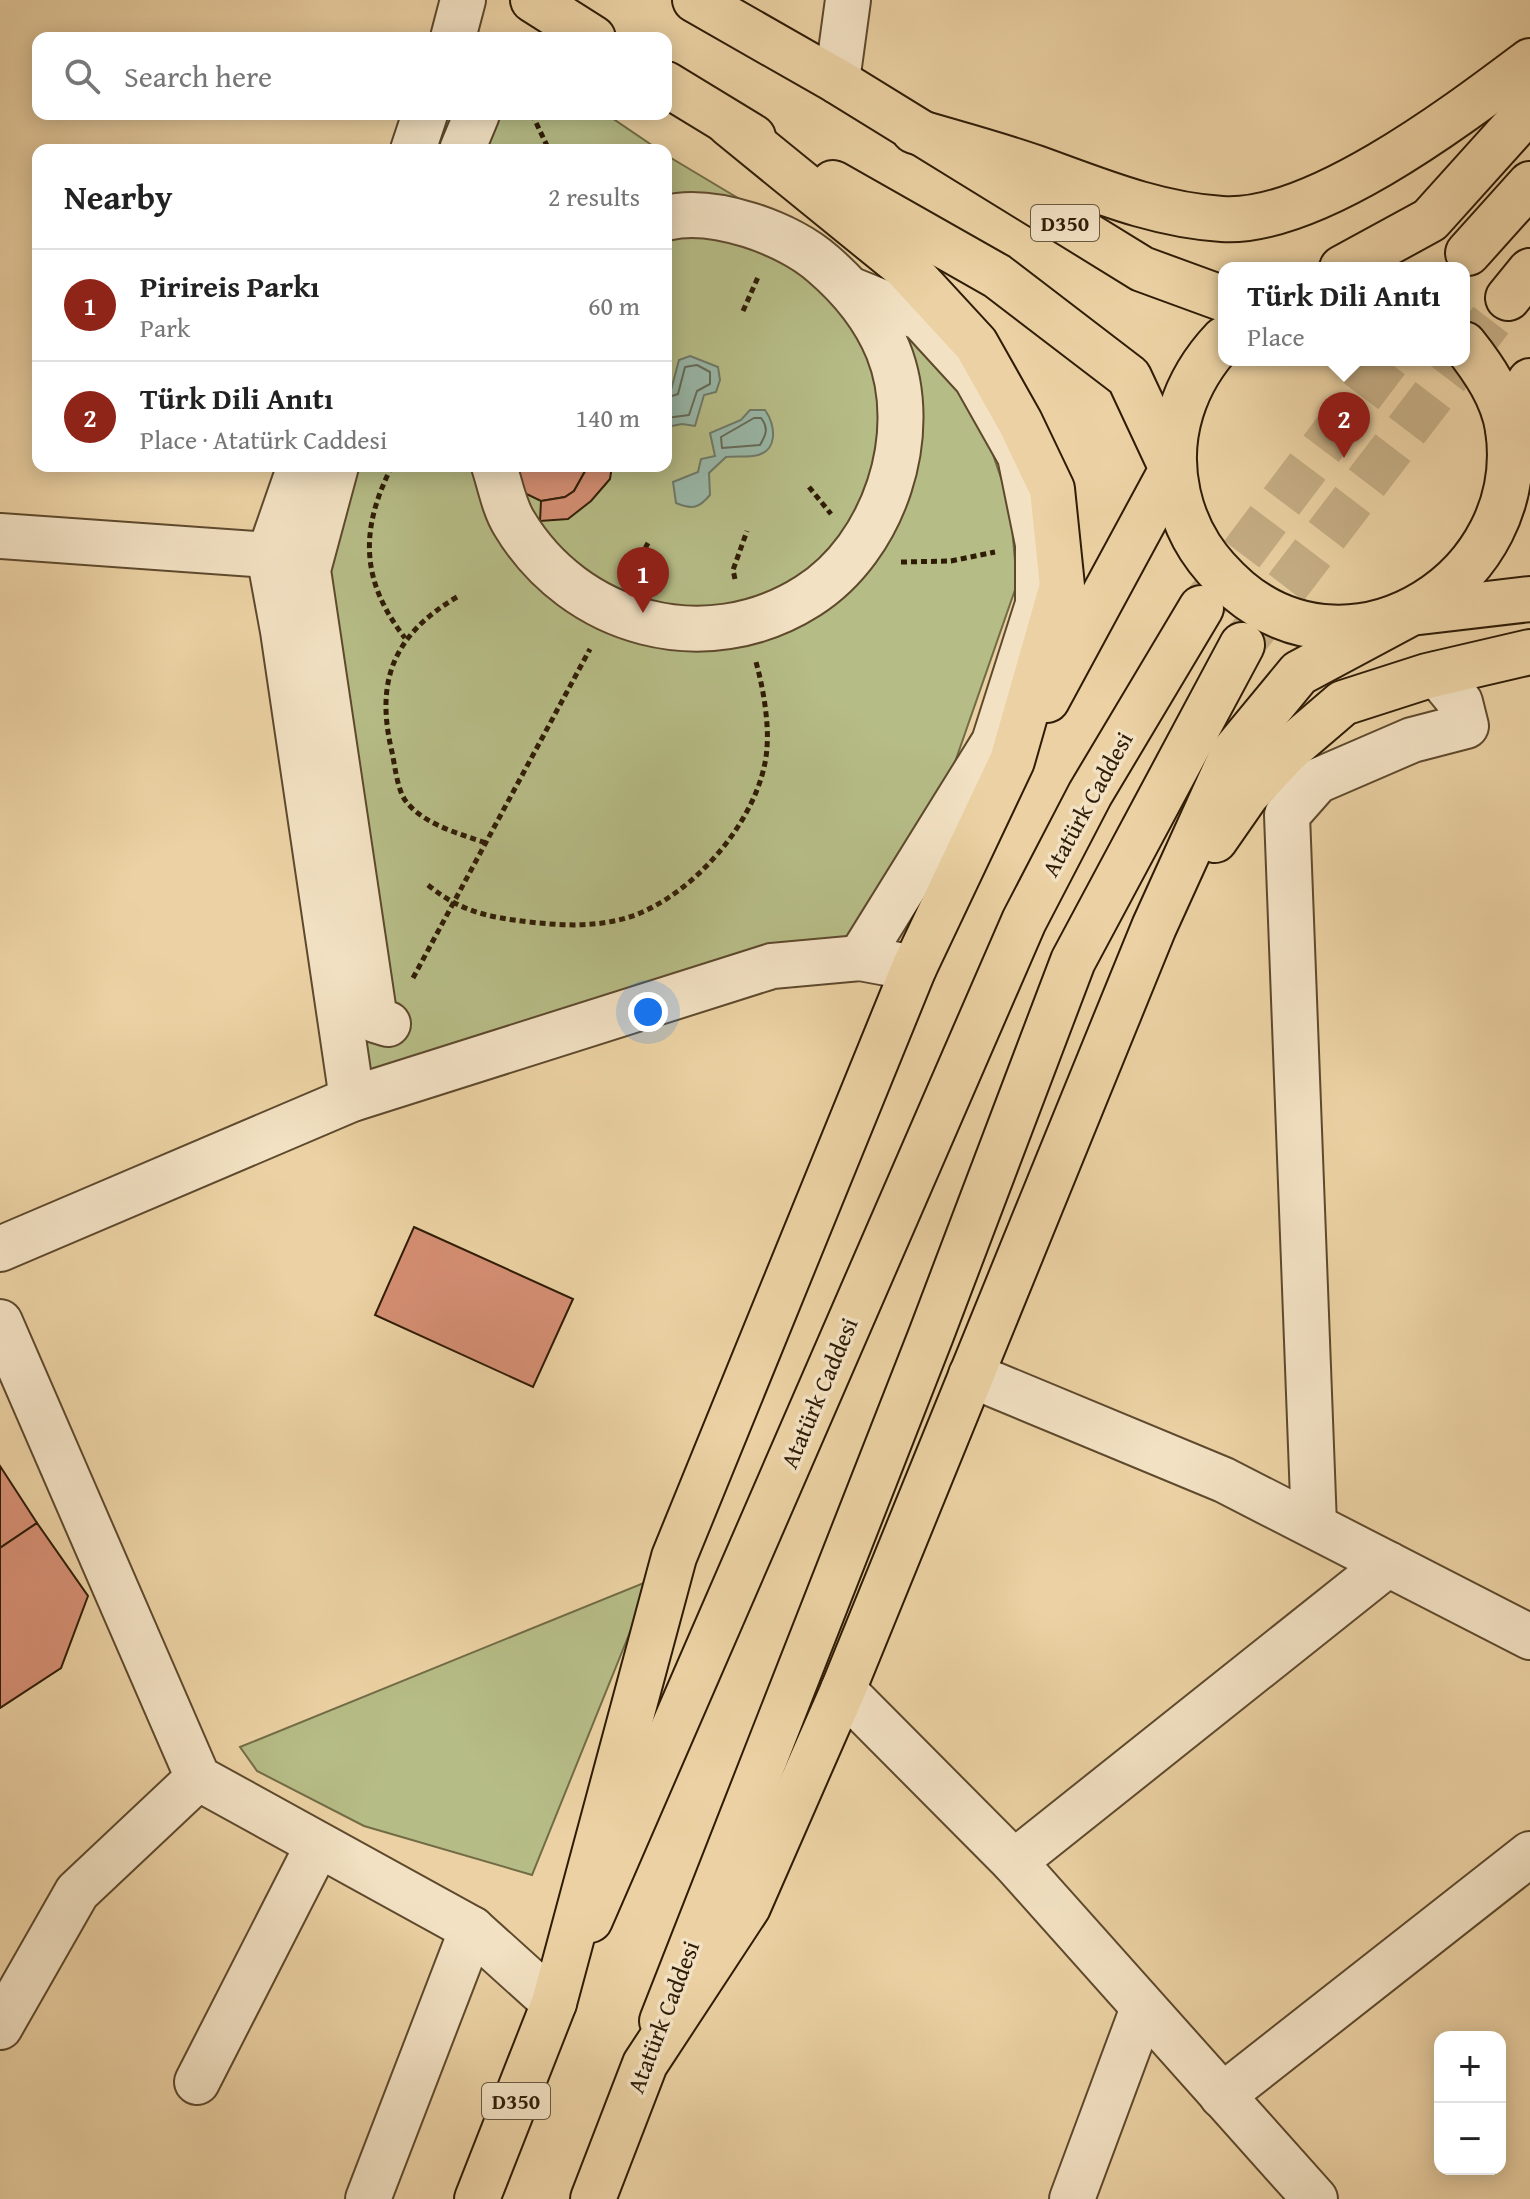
<!DOCTYPE html>
<html lang="en">
<head>
<meta charset="utf-8">
<style>
	body { margin:0; font-family:"Gentium Book Plus",serif; background:#f2f2f2; color:#222 }
	.controls { position:absolute; right:24px; bottom:24px; display:grid; overflow:hidden; border-radius:16px; box-shadow:0 4px 20px #0003 }
	.controls button { width:72px; height:72px; display:grid; place-items:center; padding:0; border:0; border-bottom:2px solid #e0e0e0; background:#fff; color:#222; font:40px sans-serif }
	.you { position:absolute; left:648px; top:1012px; width:28px; height:28px; margin:-20px; border:6px solid #fff; border-radius:50%; background:#1a73e8; box-shadow:0 0 0 12px #1a73e833 }
	.badge { display:grid; place-items:center; width:52px; height:52px; border-radius:50%; background:#8f2418; color:#fff; font-size:26px; font-weight:700 }
	.pin { position:absolute; translate:-50% -66px; filter:drop-shadow(0 2px 4px #0008) }
	.pin::after { content:''; position:absolute; top:42px; width:28px; height:24px; background:inherit; clip-path:polygon(0 0,100% 0,50% 100%) }
	.popup { position:absolute; left:1218px; top:262px; width:252px; height:104px; box-sizing:border-box; display:grid; place-content:center; border-radius:16px; background:#fff; filter:drop-shadow(0 2px 6px #0005); font-size:26px; white-space:nowrap; color:#767676 }
	.popup b { font-size:30px; color:#222 }
	.popup::after { content:''; position:absolute; left:50%; top:100%; margin-left:-16px; border:16px solid transparent; border-top-color:#fff }
	.list { margin:0; padding:0; list-style:none }
	h2 { display:flex; justify-content:space-between; align-items:center; height:104px; margin:0; padding:0 32px; font-size:34px }
	h2 small { font-size:26px; font-weight:400; color:#767676 }
	.list li { display:grid; grid-template-columns:52px 1fr auto; gap:24px; align-items:center; box-sizing:border-box; height:112px; padding:0 32px; border-top:2px solid #e0e0e0 }
	.list b { display:block; font-size:30px; white-space:nowrap }
	.list p { margin:0; font-size:26px; white-space:nowrap; color:#767676 }
	.list em { font-size:26px; font-style:normal; color:#767676 }
	.icon { flex:none; width:44px; height:44px; fill:none; stroke:currentColor; stroke-width:2; stroke-linecap:round; stroke-linejoin:round }
	.map { position:relative; flex:none; width:1530px; height:2199px; overflow:hidden }
	.search { position:absolute; background:#fff; box-shadow:0 4px 20px #0003; left:32px; top:32px; width:640px; height:88px; display:flex; align-items:center; gap:20px; box-sizing:border-box; padding:0 28px; border-radius:16px; color:#767676; font-size:30px }
	.panel { position:absolute; background:#fff; box-shadow:0 4px 20px #0003; left:32px; top:144px; width:640px; height:328px; border-radius:16px }
	.map>svg:first-child { display:block }
</style>
</head>
<body>
<div class="map">
<svg width="1530" height="2199" viewBox="0 0 1530 2199">
	<rect width="100%" height="100%" fill="#ebd1a3"/>
	<filter id="stains"><feTurbulence type="fractalNoise" baseFrequency=".0025" numOctaves="4"/><feColorMatrix values="0 0 0 0 .2 0 0 0 0 .09 0 0 0 0 .02 0 0 0 .5 -.17"/></filter>
	<radialGradient id="worn" r=".72"><stop offset=".6" stop-color="#630" stop-opacity="0"/><stop offset="1" stop-color="#630" stop-opacity=".3"/></radialGradient>
	<g fill="#b6bc86" stroke="#726c46" stroke-width="2">
		<path d="M435,114H606L659,150H421Z"/>
		<path d="M666,155L868,276L941,362L990,446L1010,504L1017,584L899,923L352,1099L302,466H666Z"/>
		<path d="M651,1580L532,1875L364,1826L257,1771L240,1747Z"/>
	</g>
	<g fill="#98b7a8" stroke="#6e7967" stroke-width="2">
		<path d="M690,356L718,367L720,380L716,392L704,395L695,426L682,424L666,427V390H671L679,360Z"/>
		<path d="M750,410H765C776,425 779,453 753,456C745,457 735,456 726,457L709,473L710,495C699,508 693,510 676,503L673,482L698,472L701,459L715,456L710,433L741,420Z"/>
	</g>
	<g fill="none" stroke-linecap="round" stroke-linejoin="round">
		<g stroke="#646a57" stroke-width="2">
			<path d="M666,398L678,394L685,367L697,365L710,372V384L697,391L689,415L666,418"/>
			<path d="M754,418H761C769,428 766,435 760,445L722,448L721,437Z"/>
		</g>
	</g>
	<g fill="#d68f74" stroke="#2f1c06" stroke-width="2">
		<path d="M503,466H588L574,491L565,497L541,501L516,489Z"/>
		<path d="M588,466H612L610,479L591,501L568,519L540,521L541,501L565,497L574,491Z"/>
		<path d="M414,1227L573,1299L533,1387L375,1315Z"/>
		<path d="M0,1466L37,1523L0,1548Z"/>
		<path d="M37,1523L88,1596L61,1668L0,1708V1548Z"/>
	</g>
	<g fill="none" stroke-linecap="round" stroke-linejoin="round">
		<g stroke="#c5ad84" stroke-width="44" stroke-dasharray="44 22" stroke-linecap="butt">
			<path d="M1464,355L1508,298"/>
			<path d="M1202,607L1388,360"/>
			<path d="M1246,640L1460,360"/>
		</g>
		<g stroke="#5e492d" stroke-width="48">
			<g id="minor">
				<path d="M453,38L463,0"/>
				<path d="M837,81L848,0"/>
				<path d="M413,150L425,114"/>
				<path d="M462,150L477,114"/>
				<path d="M854,291L921,318L976,378L1020,456L1038,544V604L994,742L860,958"/>
				<path d="M300,466L269,555L283,631L352,1099"/>
				<path d="M336,466L308,570L375,1020L388,1024"/>
				<path d="M494,466C500,484 504,507 514,523C575,625 706,661 808,596C884,548 922,434 888,350C874,316 851,288 823,264C788,233 713,206 666,218"/>
				<path d="M0,536L269,555"/>
				<path d="M0,1249L352,1099L772,966L860,958L914,968"/>
				<path d="M0,1322L198,1778L472,1929L554,2003"/>
				<path d="M971,1375L1224,1480L1530,1637"/>
				<path d="M1314,1525L1287,815L1317,781L1412,740L1466,726L1460,702L1437,674"/>
				<path d="M843,1690L1014,1862L1315,2199"/>
				<path d="M1014,1862L1388,1564"/>
				<path d="M0,2027L77,1892L198,1778"/>
				<path d="M197,2082L318,1845"/>
				<path d="M1222,2096L1530,1854"/>
				<path d="M368,2199L472,1929"/>
				<path d="M1072,2199L1143,2008"/>
			</g>
		</g>
		<g stroke="#2f1c06" stroke-width="48">
			<g id="major">
				<path d="M1468,253L1530,184"/>
				<path d="M1342,268L1430,220L1530,109"/>
				<path d="M1508,298L1530,271"/>
				<path d="M1508,429L1530,381"/>
				<path d="M590,1920L1024,921L1090,794L1201,608"/>
				<path d="M662,2021L931,1335L1073,961L1242,645"/>
			</g>
		</g>
		<g stroke="#2f1c06" stroke-width="48">
			<g id="highway">
				<path d="M533,0L593,38"/>
				<path d="M695,0L837,81L1142,269L1224,299"/>
				<path d="M666,84L753,137"/>
				<path d="M914,131C954,143 996,154 1036,168C1097,190 1156,215 1222,219C1314,225 1458,115 1530,61"/>
				<path d="M833,183L997,276L1129,377L1172,469L1047,700"/>
				<path d="M1224,339C1184,381 1165,437 1178,494C1187,534 1207,563 1238,590C1355,689 1530,578 1508,429C1503,397 1484,369 1464,344"/>
				<path d="M1215,840L1247,794L1287,751L1343,703L1427,676L1530,652"/>
				<path d="M477,2199L554,2003L674,1557L914,968L1012,761L1062,586L1052,489L1020,422L976,344L906,268L729,124"/>
				<path d="M593,2199L645,2064L748,1907L843,1690L1154,927L1233,753L1299,673L1411,613L1530,599"/>
			</g>
		</g>
		<g stroke="#2f1c06" stroke-width="5" stroke-dasharray="6 4" stroke-linecap="butt">
			<path d="M532,114L549,150"/>
			<path d="M743,311L759,275"/>
			<path d="M392,466C360,529 360,580 405,638"/>
			<path d="M809,487L831,514"/>
			<path d="M901,562L951,561L995,552"/>
			<path d="M631,574L648,543"/>
			<path d="M735,579L733,570L747,531"/>
			<path d="M457,597C393,635 375,681 392,752C395,766 397,788 405,800C422,824 460,834 486,843"/>
			<path d="M428,885C461,912 488,917 529,922C558,925 585,927 614,921C685,908 763,819 767,747C769,722 763,687 756,662"/>
			<path d="M413,978L590,649"/>
		</g>
		<use href="#minor" stroke="#f2e1c3" stroke-width="44"/>
		<use href="#major" stroke="#ebd1a3" stroke-width="44"/>
		<use href="#highway" stroke="#ebd1a3" stroke-width="44"/>
	</g>
	<g text-anchor="middle" dominant-baseline="central" stroke-width="7" stroke-linejoin="round" paint-order="stroke">
		<g fill="#f2e1c3" stroke="#6a573f" stroke-width="2">
			<rect x="1031" y="205" width="68" height="36" rx="6"/>
			<rect x="482" y="2083" width="68" height="36" rx="6"/>
		</g>
		<g font-size="22" font-weight="bold" fill="#2f1c06">
			<text x="1065" y="223">D350</text>
			<text x="516" y="2101">D350</text>
		</g>
		<g font-size="24" fill="#2f1c06" stroke="#f2e1c3">
			<text transform="translate(1087 804) rotate(-61)">Atatürk Caddesi</text>
			<text transform="translate(819 1393) rotate(-67)">Atatürk Caddesi</text>
			<text transform="translate(663 2017) rotate(-69)">Atatürk Caddesi</text>
		</g>
	</g>
	<rect width="100%" height="100%" filter="url(#stains)"/>
	<rect width="100%" height="100%" fill="url(#worn)"/>
</svg>
<div class="controls">
<button>+</button>
<button>−</button>
</div>
<div class="you"></div>
<div class="pin badge" style="left:643px;top:613px">1</div>
<div class="pin badge" style="left:1344px;top:458px">2</div>
<div class="popup"><b>Türk Dili Anıtı</b>Place</div>
<div class="search"><svg class="icon" aria-label="search" viewBox="0 0 24 24"><circle cx="10" cy="10" r="6"/><path d="M15 15l6 6"/></svg>Search here</div>
<section class="panel">
<h2>Nearby<small>2 results</small></h2>
<ul class="list">
<li><span class="badge">1</span><div><b>Pirireis Parkı</b><p>Park</p></div><em>60 m</em></li>
<li><span class="badge">2</span><div><b>Türk Dili Anıtı</b><p>Place · Atatürk Caddesi</p></div><em>140 m</em></li>
</ul>
</section>
</div>
</body>
</html>
